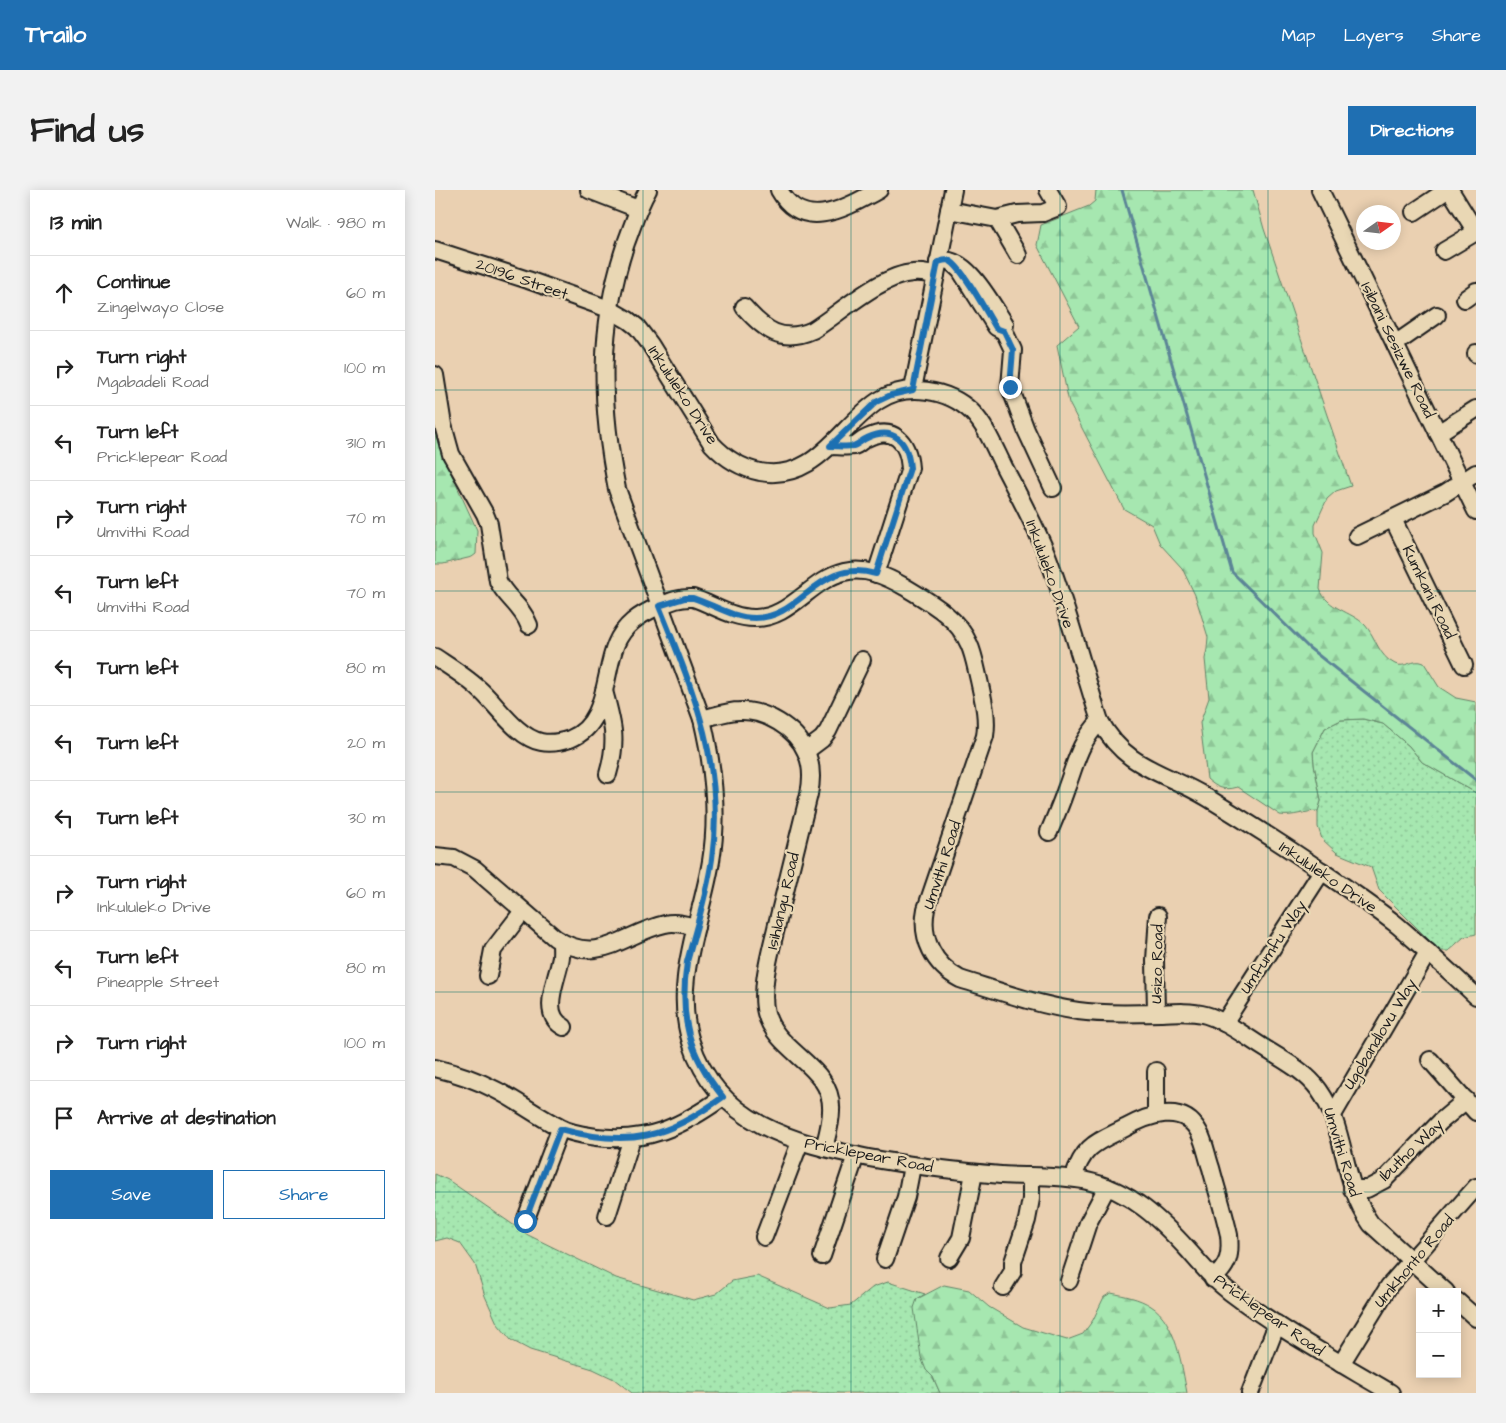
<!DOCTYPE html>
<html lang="en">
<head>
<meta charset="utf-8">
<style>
	body { margin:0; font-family:"Architects Daughter",sans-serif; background:#f2f2f2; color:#222 }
	.controls { position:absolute; right:15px; bottom:15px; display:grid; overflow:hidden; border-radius:0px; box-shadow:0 2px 12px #0003 }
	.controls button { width:45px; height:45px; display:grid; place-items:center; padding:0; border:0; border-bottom:1px solid #e0e0e0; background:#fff; color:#222; font:25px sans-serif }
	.compass { position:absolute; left:921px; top:15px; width:45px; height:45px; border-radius:50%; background:#fff; box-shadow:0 2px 12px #0003; rotate:76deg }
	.stop { position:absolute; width:15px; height:15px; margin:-11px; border:4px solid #1f6fb2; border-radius:50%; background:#fff }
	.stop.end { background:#1f6fb2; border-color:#fff; box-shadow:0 1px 5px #0008 }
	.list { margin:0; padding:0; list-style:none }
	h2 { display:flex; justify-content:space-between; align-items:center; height:65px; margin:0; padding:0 20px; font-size:21px }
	h2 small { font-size:16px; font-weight:400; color:#767676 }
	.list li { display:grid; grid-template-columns:32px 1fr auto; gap:15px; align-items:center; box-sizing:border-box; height:75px; padding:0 20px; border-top:1px solid #e0e0e0 }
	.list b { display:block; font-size:19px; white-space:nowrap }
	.list p { margin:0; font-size:16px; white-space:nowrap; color:#767676 }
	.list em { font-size:16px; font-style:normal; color:#767676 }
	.actions { display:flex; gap:10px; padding:15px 20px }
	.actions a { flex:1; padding:11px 0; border:1px solid #1f6fb2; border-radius:0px; text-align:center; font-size:18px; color:#1f6fb2 }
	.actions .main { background:#1f6fb2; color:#fff }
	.icon { flex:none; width:28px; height:28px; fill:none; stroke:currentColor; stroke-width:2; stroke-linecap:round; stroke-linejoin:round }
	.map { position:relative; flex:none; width:1041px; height:1203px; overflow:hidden; border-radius:0px }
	header { display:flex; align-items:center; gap:30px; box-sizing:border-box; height:70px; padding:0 25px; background:#1f6fb2; color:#fff }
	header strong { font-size:24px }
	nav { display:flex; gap:28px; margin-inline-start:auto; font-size:18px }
	.intro { display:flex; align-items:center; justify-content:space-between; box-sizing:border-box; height:120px; padding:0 30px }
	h1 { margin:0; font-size:35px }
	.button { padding:12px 22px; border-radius:0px; background:#1f6fb2; color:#fff; font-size:18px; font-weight:700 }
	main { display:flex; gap:30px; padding:0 30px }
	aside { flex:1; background:#fff; border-radius:0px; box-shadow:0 2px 12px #0003 }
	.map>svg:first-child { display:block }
</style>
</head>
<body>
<header>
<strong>Trailo</strong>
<nav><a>Map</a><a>Layers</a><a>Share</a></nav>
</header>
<div class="intro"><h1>Find us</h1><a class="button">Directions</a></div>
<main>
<aside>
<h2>13 min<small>Walk · 980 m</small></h2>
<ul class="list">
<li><svg class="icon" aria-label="ahead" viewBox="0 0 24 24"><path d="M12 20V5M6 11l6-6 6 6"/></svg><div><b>Continue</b><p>Zingelwayo Close</p></div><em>60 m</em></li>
<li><svg class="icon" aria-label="right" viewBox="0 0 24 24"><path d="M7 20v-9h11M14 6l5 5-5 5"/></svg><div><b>Turn right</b><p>Mgabadeli Road</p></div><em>100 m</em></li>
<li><svg class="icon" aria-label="left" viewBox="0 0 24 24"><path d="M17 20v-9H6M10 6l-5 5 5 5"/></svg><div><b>Turn left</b><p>Pricklepear Road</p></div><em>310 m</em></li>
<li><svg class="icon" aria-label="right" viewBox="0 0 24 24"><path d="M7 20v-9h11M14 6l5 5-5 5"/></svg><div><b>Turn right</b><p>Umvithi Road</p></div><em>70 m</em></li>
<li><svg class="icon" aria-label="left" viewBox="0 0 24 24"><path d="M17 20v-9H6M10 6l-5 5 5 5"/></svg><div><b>Turn left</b><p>Umvithi Road</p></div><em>70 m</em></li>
<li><svg class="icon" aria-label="left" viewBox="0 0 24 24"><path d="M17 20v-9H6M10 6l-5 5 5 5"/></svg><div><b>Turn left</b></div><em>80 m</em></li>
<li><svg class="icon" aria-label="left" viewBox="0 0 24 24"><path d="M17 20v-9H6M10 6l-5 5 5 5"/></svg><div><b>Turn left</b></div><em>20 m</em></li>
<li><svg class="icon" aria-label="left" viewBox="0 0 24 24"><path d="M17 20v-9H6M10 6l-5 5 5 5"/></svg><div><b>Turn left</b></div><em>30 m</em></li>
<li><svg class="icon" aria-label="right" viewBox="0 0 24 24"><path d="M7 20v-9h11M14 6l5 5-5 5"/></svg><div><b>Turn right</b><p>Inkululeko Drive</p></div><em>60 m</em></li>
<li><svg class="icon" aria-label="left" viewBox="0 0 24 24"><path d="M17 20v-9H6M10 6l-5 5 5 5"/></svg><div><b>Turn left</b><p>Pineapple Street</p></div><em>80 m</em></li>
<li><svg class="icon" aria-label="right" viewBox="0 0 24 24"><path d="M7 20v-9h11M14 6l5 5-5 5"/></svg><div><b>Turn right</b></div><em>100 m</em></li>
<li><svg class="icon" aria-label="arrive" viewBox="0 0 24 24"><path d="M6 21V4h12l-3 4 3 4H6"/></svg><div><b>Arrive at destination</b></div></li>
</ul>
<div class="actions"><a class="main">Save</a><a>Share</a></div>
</aside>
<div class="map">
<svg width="1041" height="1203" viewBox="0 0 1041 1203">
	<defs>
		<pattern id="grass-dots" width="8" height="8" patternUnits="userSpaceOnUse" patternTransform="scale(1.25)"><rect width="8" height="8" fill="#a6e7b0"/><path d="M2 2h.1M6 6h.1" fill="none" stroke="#8ec697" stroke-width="1.8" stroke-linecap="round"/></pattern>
		<pattern id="forest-firs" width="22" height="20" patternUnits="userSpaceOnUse" patternTransform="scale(1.25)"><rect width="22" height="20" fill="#a6e7b0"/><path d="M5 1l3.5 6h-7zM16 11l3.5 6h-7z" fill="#8ec697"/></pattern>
	</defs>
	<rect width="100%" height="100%" fill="#ead0b1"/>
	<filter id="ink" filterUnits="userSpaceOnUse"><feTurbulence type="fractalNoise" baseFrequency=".02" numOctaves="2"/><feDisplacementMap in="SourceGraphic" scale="10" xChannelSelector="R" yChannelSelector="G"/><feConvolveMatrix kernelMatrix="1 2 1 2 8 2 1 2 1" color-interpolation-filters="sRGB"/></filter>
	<g filter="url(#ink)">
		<g fill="url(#grass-dots)" stroke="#618266">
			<path d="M928,529L948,534L974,556L987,572L1041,603V744L1029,747L1013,761H1005L944,700L936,677L902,663L887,649L883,637V621L886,611L879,575L878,562L890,538L906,530Z"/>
			<path d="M0,984L13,990L93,1045L181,1088L258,1110L281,1104L297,1091L322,1086L395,1118L416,1115L438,1097L453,1092L490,1104L482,1109L491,1180L498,1187L505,1203H197L179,1189L158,1179L95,1160L76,1150L62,1133L50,1106L40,1074L25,1053L12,1048L0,1051Z"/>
		</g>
		<g fill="url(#forest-firs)" stroke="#618266">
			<path d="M661,0H818L829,39L916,296L901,301L892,309L880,335V343L888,363L885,399C892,419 916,421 930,435C941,447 943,466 960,474C970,479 978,468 989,473L1004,497L1021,508L1041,512V603L987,572L974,556L948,534L928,529L906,530L890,538L878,562L879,575L886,611L883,621C870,621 858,627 845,625L803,597C789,601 782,598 772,589L765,533L774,508L770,469L772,459L773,447L760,405L747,378L725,354L717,335L689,319L634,213L622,155L644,136L602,55L606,35L654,16L660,11Z"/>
			<path d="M0,238L4,257L42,340L41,364L37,367L8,374H0Z"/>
			<path d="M509,1095L534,1100L554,1117L588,1137L632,1150L648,1144L658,1130L669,1107L676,1103C690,1106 704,1108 716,1116C741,1131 747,1177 752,1203H505L498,1187L491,1180L486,1167L479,1118L482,1109Z"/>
		</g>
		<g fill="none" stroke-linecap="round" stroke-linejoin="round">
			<path stroke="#5c8596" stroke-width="3" d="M687,0L797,382L873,457L1041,590"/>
			<g stroke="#1c1c1c" stroke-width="20">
				<g id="minor">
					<path d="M154,0L203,19"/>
					<path d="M213,0C203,17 198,35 191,53C163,137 165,214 182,299L267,529C278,575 284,624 276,671C266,732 237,791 256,852C282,934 360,953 434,968C478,976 521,981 566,985C594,987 624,985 652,991C695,1000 726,1030 754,1061C767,1076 779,1090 795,1102C845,1140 902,1171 956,1203"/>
					<path d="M344,0C369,44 412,17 444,0"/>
					<path d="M885,0L1041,321"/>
					<path d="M1015,0L1041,42"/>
					<path d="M514,20L562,29L582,24L608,23L623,17L613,0"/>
					<path d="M979,22L1012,0"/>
					<path d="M562,29L583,65"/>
					<path d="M0,60L93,90L174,119L193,130L202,137L215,154L277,254C290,268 306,278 325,282C381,292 404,237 443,211C471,192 513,199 537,222C551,236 560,259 569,277C584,306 600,335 612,365C633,419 647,476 665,531C692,580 729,581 773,608C812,632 851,656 888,682C913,699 938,716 962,735C989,758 1015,782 1041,806"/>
					<path d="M1009,61L1041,42"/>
					<path d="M503,72C530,61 557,115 570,134L569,141L561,137L525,80L515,71"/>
					<path d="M1030,109L1041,101"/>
					<path d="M309,117C329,140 347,154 378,140C405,123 446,85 478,83C485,82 493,84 501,85"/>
					<path d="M569,141L578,160L575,197L591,240L618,298"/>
					<path d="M960,154L1002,125"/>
					<path d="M1041,164V163"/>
					<path d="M0,185L8,235L16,264L50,324L54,334L63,391C70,407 87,416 94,435"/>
					<path d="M478,199L518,0"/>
					<path d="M1003,243L1041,219"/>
					<path d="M395,256C402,256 412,257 419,256C423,255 427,250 432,248C459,235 473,252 475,278L441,384"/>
					<path d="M958,329L1029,475"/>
					<path d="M922,346L1010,303L1041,283"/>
					<path d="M0,467C15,477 30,486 43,498C61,513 81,547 106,552C115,554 126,552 135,549C173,534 168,485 181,454C189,435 204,425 222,417C234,412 245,407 258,408C279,415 297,428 319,428C355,429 375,390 409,382C431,377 451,386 470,397C494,412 522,426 534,454C539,465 541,478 544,490C548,509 553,527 550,546L491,719C485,749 499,775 525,789C564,801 602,815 643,821C670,825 699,823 726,823C741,822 757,821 771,825C792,831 815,850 834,861C852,872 872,883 884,900C912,939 906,992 936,1034L1011,1102"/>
					<path d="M169,501C178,534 183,550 173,584"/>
					<path d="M267,529C279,526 292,521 305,521C330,520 361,538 371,562C377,575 377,590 374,604C364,645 354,685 344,726C338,752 324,797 331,823C341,863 399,876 396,921C396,933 392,946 389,958"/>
					<path d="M371,561L387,549L393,541L427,470"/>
					<path d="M614,642C620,628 626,614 631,599C642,570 643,555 665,531"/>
					<path d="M0,666L19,668L40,679L120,748C164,777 189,743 230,734C241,731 251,735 261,737"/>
					<path d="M126,753C126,759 127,766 125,772C121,792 105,825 129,837"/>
					<path d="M53,786L58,760L88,721"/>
					<path d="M721,823L720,770L723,726"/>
					<path d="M789,833L887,681"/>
					<path d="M995,870L1041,922"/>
					<path d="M0,878C21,883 42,890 61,900C83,911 102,926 124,937C134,943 149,945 161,947C213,953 246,937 288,907"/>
					<path d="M721,925V881"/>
					<path d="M898,925L993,762"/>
					<path d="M638,988C649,955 660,953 690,938C713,925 748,912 764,942C770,953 772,967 776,978C782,1001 789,1022 794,1045C796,1065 794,1075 778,1089"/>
					<path d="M917,999H932L949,990L1006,931L1031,910"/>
					<path d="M172,1026L197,948"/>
					<path d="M90,1031L125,939"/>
					<path d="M329,1047L365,952"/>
					<path d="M387,1066L421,965"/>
					<path d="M514,1068L526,1048L539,983"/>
					<path d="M450,1069L471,1007L477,976"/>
					<path d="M634,1091L653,1033L672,997"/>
					<path d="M568,1097L578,1081V1072L592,1030L596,1009V987"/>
					<path d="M1022,1111L1041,1128"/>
					<path d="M906,1174L954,1096L1041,997"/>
					<path d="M815,1203L842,1134"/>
				</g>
			</g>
			<use href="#minor" stroke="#e9d7b4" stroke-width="16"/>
		</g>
	</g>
	<g fill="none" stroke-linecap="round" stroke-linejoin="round" filter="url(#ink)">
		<path stroke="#1f6fb2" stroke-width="6" d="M90,1031L125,939C195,958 231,948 288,907C253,864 244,827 252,772C261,738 272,704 277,669C290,575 258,500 224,416L250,408H258C279,415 298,428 320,428C368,428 382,367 441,384L475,278C473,252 459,235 432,248C427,250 423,255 418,256C411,257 402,256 395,256L441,212L456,205L478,200L503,72C507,71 511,69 515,71C528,78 552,123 561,138L569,141L578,160L575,197"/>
	</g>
	<path fill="none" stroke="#0f766e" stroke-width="1" stroke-opacity="0.55" d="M208,0V1203M416,0V1203M625,0V1203M833,0V1203M0,200H1041M0,401H1041M0,602H1041M0,802H1041M0,1002H1041"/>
	<g text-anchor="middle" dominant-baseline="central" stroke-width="4.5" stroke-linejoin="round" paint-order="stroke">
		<g font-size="16" fill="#1c1c1c" stroke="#e9d7b4">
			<text transform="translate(87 89) rotate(19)">20196 Street</text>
			<text transform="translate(963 160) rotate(64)">Isibani Sesizwe Road</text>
			<text transform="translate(248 205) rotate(57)">Inkululeko Drive</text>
			<text transform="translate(615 384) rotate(70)">Inkululeko Drive</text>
			<text transform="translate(994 402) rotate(64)">Kumkani Road</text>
			<text transform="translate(507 675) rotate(-72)">Umvithi Road</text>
			<text transform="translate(893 687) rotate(34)">Inkululeko Drive</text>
			<text transform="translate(348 711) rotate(-77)">Isihlangu Road</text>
			<text transform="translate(838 757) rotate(-57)">Umfumfu Way</text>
			<text transform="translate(722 774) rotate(-89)">Usizo Road</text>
			<text transform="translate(945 844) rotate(-59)">Ugobandlovu Way</text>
			<text transform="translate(976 960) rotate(-44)">Ibutho Way</text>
			<text transform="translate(907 962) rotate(73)">Umvithi Road</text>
			<text transform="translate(434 965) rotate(11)">Pricklepear Road</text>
			<text transform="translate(979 1071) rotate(-50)">Umkhonto Road</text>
			<text transform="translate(834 1125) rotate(35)">Pricklepear Road</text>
		</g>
	</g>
</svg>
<div class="controls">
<button>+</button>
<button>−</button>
</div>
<svg class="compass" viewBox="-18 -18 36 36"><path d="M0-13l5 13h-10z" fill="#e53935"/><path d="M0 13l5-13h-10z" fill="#767676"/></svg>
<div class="stop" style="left:90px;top:1031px"></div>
<div class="stop end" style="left:575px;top:197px"></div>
</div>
</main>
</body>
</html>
